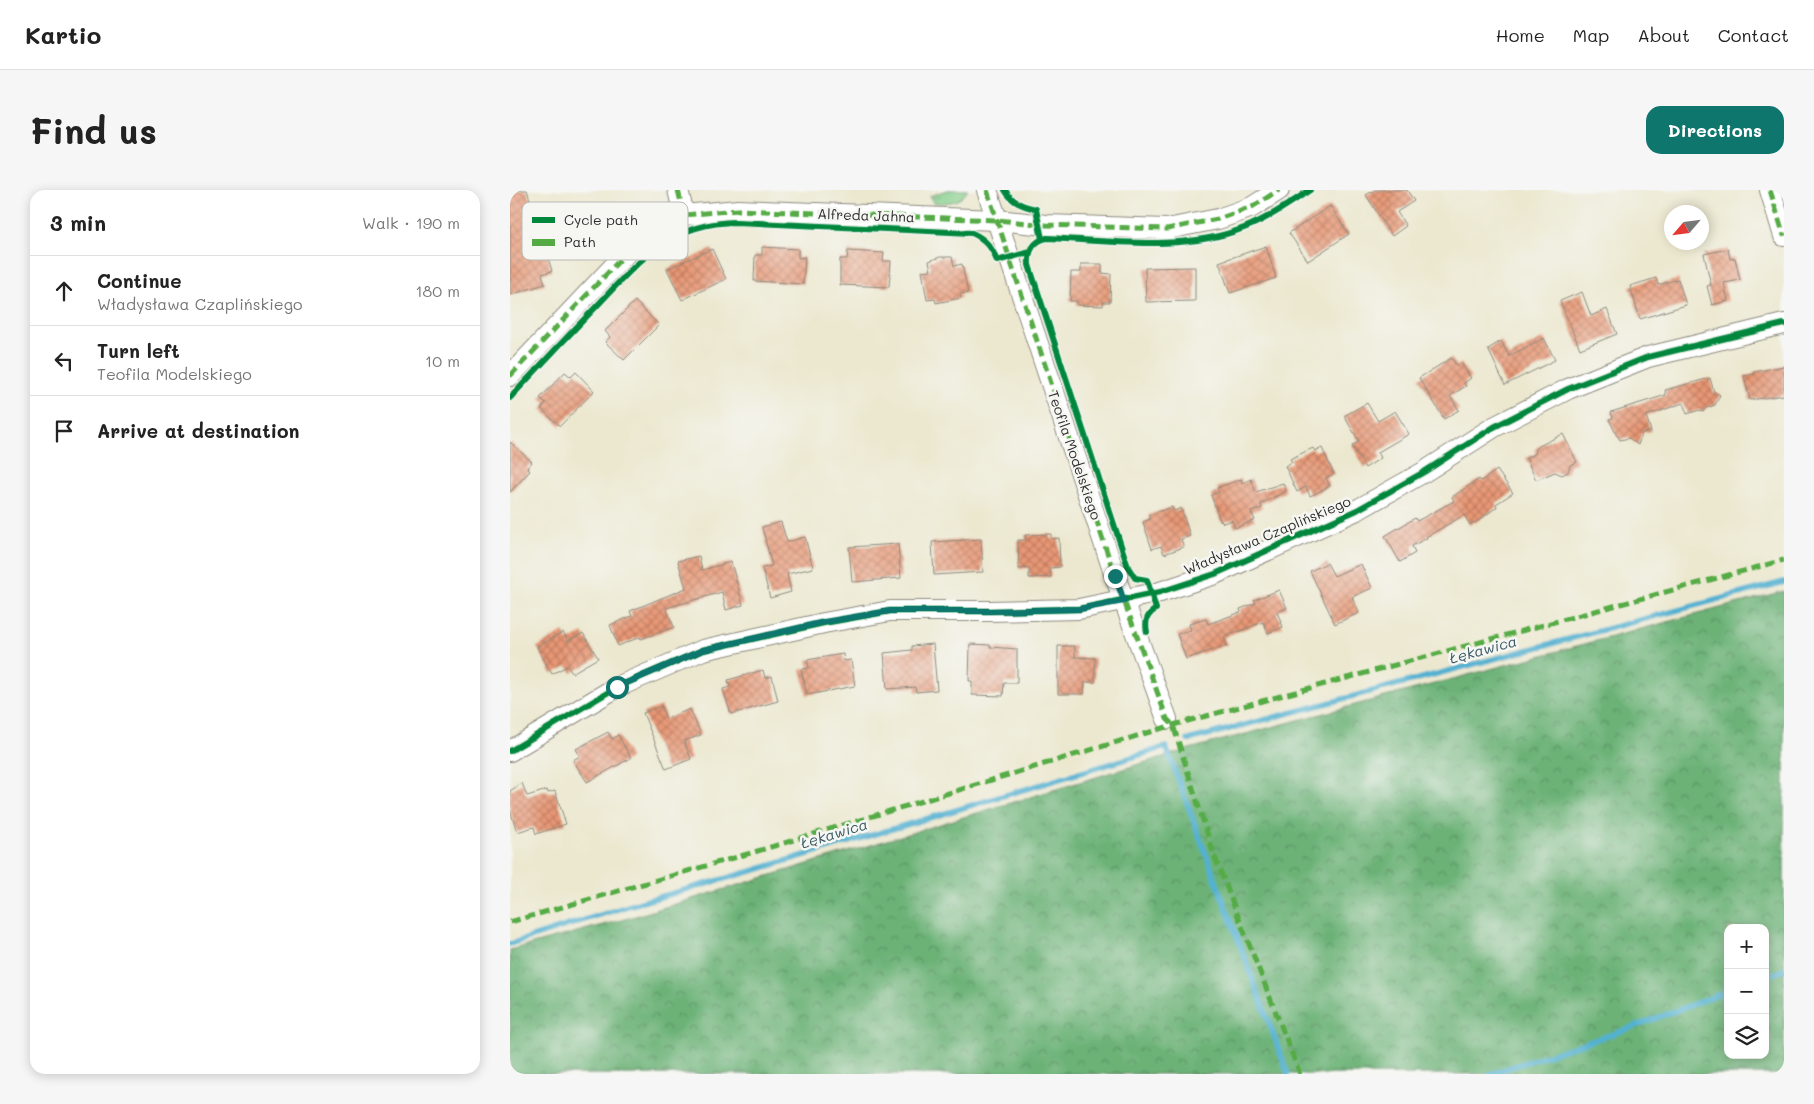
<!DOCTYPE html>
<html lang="en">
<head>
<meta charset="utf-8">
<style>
	body { margin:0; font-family:Mali,sans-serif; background:#f6f6f6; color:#222 }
	.controls { position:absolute; right:15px; bottom:15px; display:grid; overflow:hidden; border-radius:10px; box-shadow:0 2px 12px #0003 }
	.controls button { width:45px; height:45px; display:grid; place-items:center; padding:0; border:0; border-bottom:1px solid #e0e0e0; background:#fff; color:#222; font:25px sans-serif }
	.compass { position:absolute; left:1154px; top:15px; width:45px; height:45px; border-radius:50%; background:#fff; box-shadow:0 2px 12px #0003; rotate:242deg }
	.stop { position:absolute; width:15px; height:15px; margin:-11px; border:4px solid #0f766e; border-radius:50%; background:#fff }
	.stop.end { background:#0f766e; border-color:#fff; box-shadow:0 1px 5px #0008 }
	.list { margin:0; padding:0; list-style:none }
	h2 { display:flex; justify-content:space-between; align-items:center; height:65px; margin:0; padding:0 20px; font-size:21px }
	h2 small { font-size:16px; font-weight:400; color:#767676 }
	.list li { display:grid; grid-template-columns:32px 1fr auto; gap:15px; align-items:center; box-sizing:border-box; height:70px; padding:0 20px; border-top:1px solid #e0e0e0 }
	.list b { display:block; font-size:19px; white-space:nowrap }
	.list p { margin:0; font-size:16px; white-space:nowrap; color:#767676 }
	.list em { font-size:16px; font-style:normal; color:#767676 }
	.icon { flex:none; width:28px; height:28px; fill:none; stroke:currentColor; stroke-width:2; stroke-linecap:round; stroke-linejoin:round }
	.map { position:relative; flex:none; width:1274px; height:884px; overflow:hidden; border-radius:15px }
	header { display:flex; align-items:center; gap:30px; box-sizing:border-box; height:70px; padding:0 25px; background:#fff; border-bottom:1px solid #e0e0e0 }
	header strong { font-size:24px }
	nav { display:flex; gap:28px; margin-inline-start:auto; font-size:18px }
	.intro { display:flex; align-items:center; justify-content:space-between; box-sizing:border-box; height:120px; padding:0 30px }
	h1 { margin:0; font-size:35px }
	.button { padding:12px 22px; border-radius:15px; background:#0f766e; color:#fff; font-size:18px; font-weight:700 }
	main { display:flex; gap:30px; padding:0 30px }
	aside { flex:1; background:#fff; border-radius:15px; box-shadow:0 2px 12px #0003 }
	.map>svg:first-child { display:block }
</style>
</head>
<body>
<header>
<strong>Kartio</strong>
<nav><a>Home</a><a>Map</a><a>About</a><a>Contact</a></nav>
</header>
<div class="intro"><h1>Find us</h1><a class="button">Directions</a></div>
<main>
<aside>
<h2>3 min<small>Walk · 190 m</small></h2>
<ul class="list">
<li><svg class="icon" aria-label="ahead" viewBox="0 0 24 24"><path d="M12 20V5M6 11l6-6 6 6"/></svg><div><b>Continue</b><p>Władysława Czaplińskiego</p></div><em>180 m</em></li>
<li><svg class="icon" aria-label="left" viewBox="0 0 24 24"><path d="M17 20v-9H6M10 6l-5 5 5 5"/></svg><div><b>Turn left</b><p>Teofila Modelskiego</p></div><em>10 m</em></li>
<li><svg class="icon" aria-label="arrive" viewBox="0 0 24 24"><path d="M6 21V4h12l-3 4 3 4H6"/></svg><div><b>Arrive at destination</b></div></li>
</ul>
</aside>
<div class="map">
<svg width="1274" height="884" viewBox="0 0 1274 884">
	<defs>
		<pattern id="grass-tufts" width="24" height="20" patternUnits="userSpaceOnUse" patternTransform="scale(1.25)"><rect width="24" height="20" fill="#85cf8b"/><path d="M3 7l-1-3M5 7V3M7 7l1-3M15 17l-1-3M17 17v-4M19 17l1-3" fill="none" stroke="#6da872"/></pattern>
		<pattern id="forest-crowns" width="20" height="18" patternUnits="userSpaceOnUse" patternTransform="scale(1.25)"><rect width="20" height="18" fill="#6cb277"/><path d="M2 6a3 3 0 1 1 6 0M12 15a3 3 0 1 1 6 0" fill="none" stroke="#599162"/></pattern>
		<pattern id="building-cross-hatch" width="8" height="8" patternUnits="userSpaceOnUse" patternTransform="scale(1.25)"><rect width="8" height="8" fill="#e89775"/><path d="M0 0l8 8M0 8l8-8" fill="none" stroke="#bc7b60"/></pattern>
	</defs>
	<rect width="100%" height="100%" fill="#f6f6f2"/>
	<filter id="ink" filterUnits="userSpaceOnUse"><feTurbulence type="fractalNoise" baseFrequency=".02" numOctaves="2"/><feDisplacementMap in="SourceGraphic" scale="10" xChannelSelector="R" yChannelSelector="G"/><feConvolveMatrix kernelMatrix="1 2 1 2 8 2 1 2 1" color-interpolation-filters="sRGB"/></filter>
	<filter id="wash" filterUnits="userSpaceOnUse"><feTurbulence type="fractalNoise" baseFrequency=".0096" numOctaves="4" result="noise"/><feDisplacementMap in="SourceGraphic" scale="20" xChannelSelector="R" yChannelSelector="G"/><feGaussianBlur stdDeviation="1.12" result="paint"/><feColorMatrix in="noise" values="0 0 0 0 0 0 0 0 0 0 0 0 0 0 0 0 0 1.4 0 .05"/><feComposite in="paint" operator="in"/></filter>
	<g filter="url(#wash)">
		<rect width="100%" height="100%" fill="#ece8d0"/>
		<path fill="url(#grass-tufts)" stroke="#587d5b" d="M437,0H458C449,14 438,13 423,13L420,6Z"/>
		<path fill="url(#forest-crowns)" stroke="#4c6e51" fill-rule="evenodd" d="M1274,401V884H0V760L122,727L679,559ZM1218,738H1255V865H1218Z"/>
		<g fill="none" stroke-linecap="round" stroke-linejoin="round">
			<g stroke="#53b1d1" stroke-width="5.5">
				<path d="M678,550C877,497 1076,446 1274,392"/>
				<path d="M0,754L121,715L242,681L656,557L778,884"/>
				<path d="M1255,787L1274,780"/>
				<path d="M980,884L1115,840L1218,801"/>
			</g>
		</g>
		<g id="blocks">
			<g fill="url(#building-cross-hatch)">
				<path d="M0,0H17L42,81L32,84L35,94L0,105Z"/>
				<path d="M865,0H897L904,11L887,22L896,36L882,46L856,5Z"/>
				<path d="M820,16L839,44L798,71L779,43Z"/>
				<path d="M756,56L766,88L720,103L709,72Z"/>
				<path d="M252,57L288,59V68L295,67L293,94L244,91L245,65H252Z"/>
				<path d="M202,59L216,89L172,110L157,79Z"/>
				<path d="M1218,59L1220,69L1225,68L1230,90L1214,93L1218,111L1202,115L1197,96L1201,95L1194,64Z"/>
				<path d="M338,61L374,63L373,71H381L379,97L330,95V69H337Z"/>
				<path d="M430,67H442L444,76L452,74L458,103L450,104L451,108L426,113L425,109L417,110L412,81L421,80L419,71Z"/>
				<path d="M571,74H592V83L601,84L600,112H593V116L567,115V111H560L561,82H571Z"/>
				<path d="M685,77V111L636,112L635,78Z"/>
				<path d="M1146,88L1148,95L1168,89L1176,115L1130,129L1120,96Z"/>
				<path d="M1072,102L1081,126L1097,119L1107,144L1070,159L1050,111Z"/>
				<path d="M125,111L149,135L114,170L95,152L100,147L95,141Z"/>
				<path d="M1034,148L1045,170L995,195L978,159L991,151L999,166Z"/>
				<path d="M941,168L947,176L951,173L961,188L954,193L956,196L940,206L949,220L934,229L909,188Z"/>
				<path d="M1274,176V205L1240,210L1234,186L1244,184V182Z"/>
				<path d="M55,182L61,187L66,182L84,201L50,236L31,219L36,213L30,208Z"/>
				<path d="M1200,188L1204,202L1210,205L1205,215L1196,218L1193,222L1189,220L1177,224L1173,213L1136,226L1141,241L1132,243L1128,255L1119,248L1110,250L1108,246H1107L1099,229L1103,228L1101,222L1156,205L1155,200Z"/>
				<path d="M857,213L868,231L885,221L899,244L868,262L871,268L855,278L842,256L849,251L834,226Z"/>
				<path d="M1053,244L1067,272L1060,275L1058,282L1052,285L1045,282L1026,290L1016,268L1026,263L1024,260L1027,257Z"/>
				<path d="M0,252L22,272L17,278L20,281L0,302Z"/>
				<path d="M803,258L805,261L812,258L824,284L816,288L820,296L800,306L796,297L787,302L775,276L782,272L780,269Z"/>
				<path d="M987,280L1003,303L986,314L987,317L965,333L964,332L960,335L954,325L916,347L917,348L902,356L905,363L890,372L875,346L905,328L907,331L944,311L942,307L969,289L971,291Z"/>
				<path d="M731,289L732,293L741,289L746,302L773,293L776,301L751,314L752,318L741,322L745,330L725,338L722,330L713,333L710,330L701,305L709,302L707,298Z"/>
				<path d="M662,317L664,321L671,318L680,346L671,349L674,357L654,364L651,356L642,359L633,332L640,329L638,325Z"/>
				<path d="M271,332L277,352L295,347L303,378L277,384L281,402L260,408L252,378L262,376L252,337Z"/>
				<path d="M541,344V349L549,348L550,377L540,378L541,387L519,388V378L509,379L508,350H516L515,345Z"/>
				<path d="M471,349L473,382L424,385L422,352Z"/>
				<path d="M388,354L391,388L342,392L339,357Z"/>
				<path d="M189,366L192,380L221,372L233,415L216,420L212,402L156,418L164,437L131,449L130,447L108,456L100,435L122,426L120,421L176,398L168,371Z"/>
				<path d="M817,373L824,386L851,374L862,398L842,407L849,423L825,434L800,381Z"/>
				<path d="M769,400L777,418L767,422L773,437L758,443L753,432L714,447L717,455L676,469L667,444L681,440L679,434L696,429L698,434L731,422L730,419L746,413L744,410Z"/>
				<path d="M53,442L58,451L73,443L88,468L62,483L57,476L42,484L27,457Z"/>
				<path d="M423,454L427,500L406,502L405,497L377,499L374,463L402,460V456Z"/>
				<path d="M460,454L480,455V457L507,459V493H494L493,506L462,505V491H459Z"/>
				<path d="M548,456H565V467L585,468V492H575L574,504H548Z"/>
				<path d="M333,464L334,471L341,470L345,496L297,505L291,479L299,478L297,470Z"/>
				<path d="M253,480L255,488L262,486L268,511L221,524L213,499L220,497L218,490Z"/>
				<path d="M151,516L156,529L180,519L191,545L174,551L181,569L156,579L133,523Z"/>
				<path d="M98,542L102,549L108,545L121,568L77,592L63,570L70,566L66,559Z"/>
				<path d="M12,593L17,606L37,600L38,603L45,601L56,634L26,644L24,637L7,642L0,620V601Z"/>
			</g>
		</g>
	</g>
	<g filter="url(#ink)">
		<use href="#blocks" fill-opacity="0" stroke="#8c8a7e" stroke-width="1"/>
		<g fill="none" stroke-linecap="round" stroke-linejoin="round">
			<g stroke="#8c8a7e" stroke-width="22">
				<g id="minor">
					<path d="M168,0L174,25"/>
					<path d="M477,0L605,386L657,529"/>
					<path d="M1260,0L1274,46"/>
					<path d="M0,186L124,55L174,25L228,20L487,30L536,35L657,39L708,29L742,17L769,0"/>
					<path d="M0,561L107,497L193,460L314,433L380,421H479L569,419L650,402L705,384L847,320L914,282L984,237L1058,199L1138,167L1274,134"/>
				</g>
			</g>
			<use href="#minor" stroke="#fff" stroke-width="20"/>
			<g stroke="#54ab44" stroke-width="5" stroke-dasharray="10 5" stroke-linecap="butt">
				<path d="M168,0L174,25"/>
				<path d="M477,0L605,386L657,529L663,535L704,665L790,884"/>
				<path d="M1260,0L1274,46"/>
				<path d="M0,186L124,55L174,25L228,20L487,30L536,35L657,39L708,29L742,17L769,0"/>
				<path d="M0,732L241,663L663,535L1274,370"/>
			</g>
			<g stroke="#f6f6f2" stroke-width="9">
				<g id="cycleway">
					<path d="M495,0C502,12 512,16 526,19L532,49"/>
					<path d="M0,208C27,179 54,150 82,121C126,75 156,33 226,32L462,43C475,49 482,57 487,71L520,62"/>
					<path d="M637,442C635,432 636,425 646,419L637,390L625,388L618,377L519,75C518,62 523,51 537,48C600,51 674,62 734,38C757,29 779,14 800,0"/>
					<path d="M0,561L107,497L193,460L314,433L380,421H479L569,419L650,402L705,384L847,320L914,282L984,237L1058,199L1138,167L1274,134"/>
				</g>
			</g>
			<use href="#cycleway" stroke="#00873e" stroke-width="6"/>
		</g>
	</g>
	<g fill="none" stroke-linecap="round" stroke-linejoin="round" filter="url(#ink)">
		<path stroke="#0f766e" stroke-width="6" d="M107,497L193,460L314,432L380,421H479L569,419L614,411L605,386"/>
	</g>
	<g text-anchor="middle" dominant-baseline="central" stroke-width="5" stroke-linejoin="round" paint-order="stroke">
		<g font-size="14" fill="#2b2b2b" stroke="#f6f6f2">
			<text transform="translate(356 25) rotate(2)">Alfreda Jahna</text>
			<text transform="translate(565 265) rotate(71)">Teofila Modelskiego</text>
			<text transform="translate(757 345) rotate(-23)">Władysława Czaplińskiego</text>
		</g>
		<g font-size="15" font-style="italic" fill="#395a65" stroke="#f6f6f2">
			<text transform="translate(973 459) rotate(-15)">Łękawica</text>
			<text transform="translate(324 643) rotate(-17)">Łękawica</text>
		</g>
	</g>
	<rect x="12" y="12" width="166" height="58" rx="8" fill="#f6f6f2" stroke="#b9b9b6" stroke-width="1"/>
	<rect x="22" y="27" width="23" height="6" fill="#00873e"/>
	<rect x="22" y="49" width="23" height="7" fill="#54ab44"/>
	<g font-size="14" fill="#2b2b2b">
		<text x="54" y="35">Cycle path</text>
		<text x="54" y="57">Path</text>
	</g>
</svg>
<div class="controls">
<button>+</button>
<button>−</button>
<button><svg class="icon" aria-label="layers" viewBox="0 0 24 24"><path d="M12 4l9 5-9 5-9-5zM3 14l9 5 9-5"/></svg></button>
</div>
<svg class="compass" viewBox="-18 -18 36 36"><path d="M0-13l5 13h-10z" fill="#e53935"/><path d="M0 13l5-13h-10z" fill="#767676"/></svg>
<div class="stop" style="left:107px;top:497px"></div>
<div class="stop end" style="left:605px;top:386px"></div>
</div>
</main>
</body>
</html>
